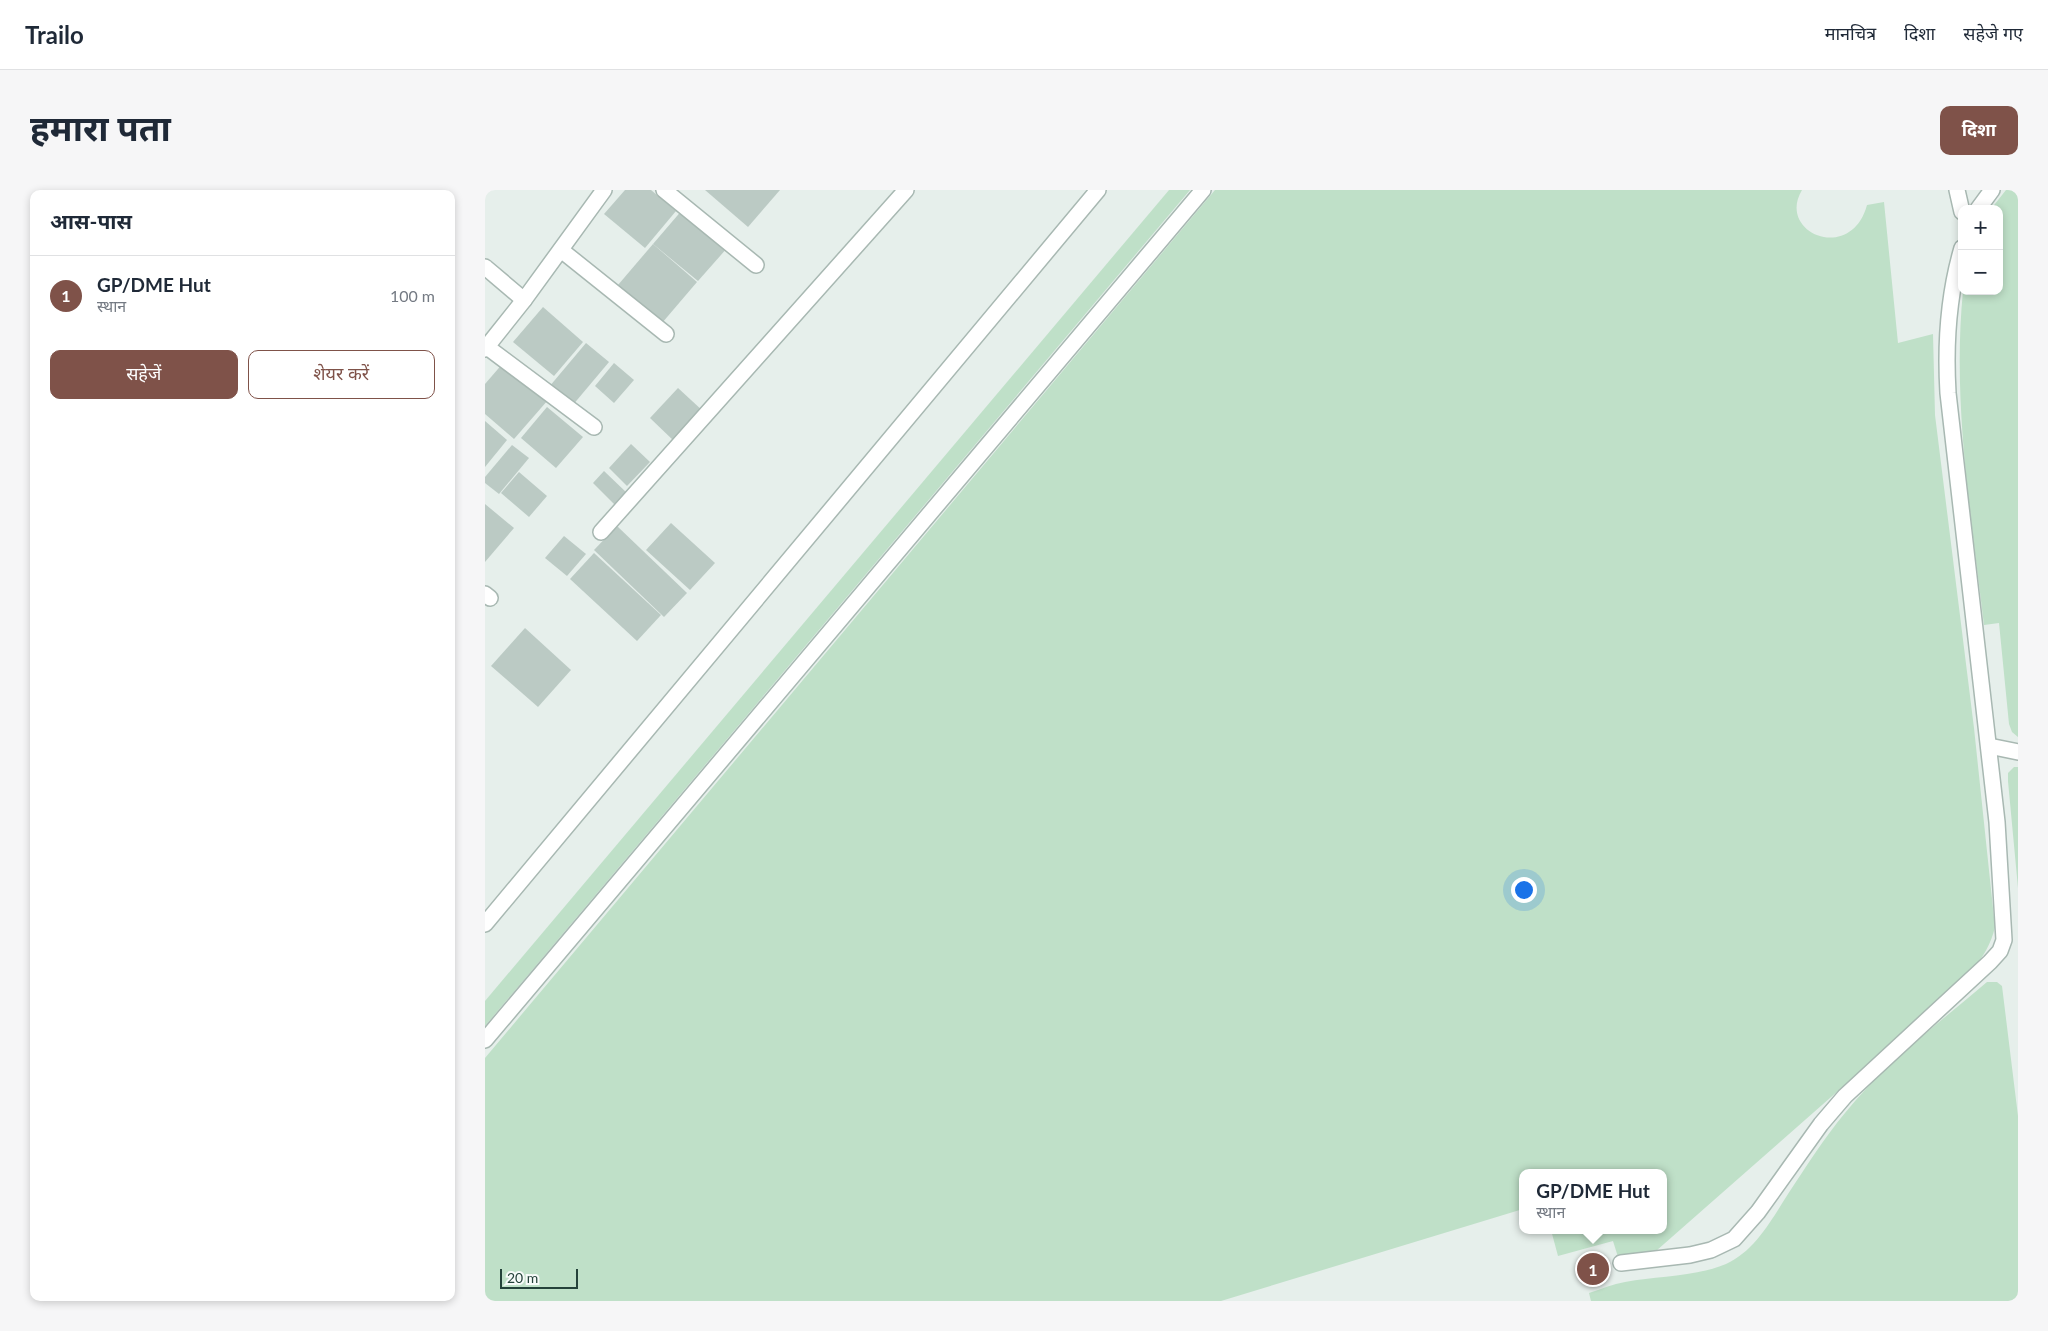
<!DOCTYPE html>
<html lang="hi">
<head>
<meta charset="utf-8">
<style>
	body { margin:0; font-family:Lato,"Noto Sans Devanagari",sans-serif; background:#f6f6f7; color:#1f2937 }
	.controls { position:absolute; right:15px; top:15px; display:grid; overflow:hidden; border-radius:10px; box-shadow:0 2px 8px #0003 }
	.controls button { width:45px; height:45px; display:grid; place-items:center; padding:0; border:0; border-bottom:1px solid #e0e1e3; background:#fff; color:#1f2937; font:25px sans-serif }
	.scale { position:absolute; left:15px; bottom:12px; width:78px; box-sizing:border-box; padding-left:5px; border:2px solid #24423a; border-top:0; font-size:14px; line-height:18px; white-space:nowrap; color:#24423a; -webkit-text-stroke:4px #f7fbf9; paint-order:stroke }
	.you { position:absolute; left:1038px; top:699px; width:18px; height:18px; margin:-12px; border:4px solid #fff; border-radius:50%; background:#1a73e8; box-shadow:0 0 0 8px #1a73e833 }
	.badge { display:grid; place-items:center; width:32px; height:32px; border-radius:50%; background:#7f5249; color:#fff; font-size:16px; font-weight:700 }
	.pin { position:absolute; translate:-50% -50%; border:2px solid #fff; box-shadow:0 1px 5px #0006 }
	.popup { position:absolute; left:1034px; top:979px; width:148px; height:65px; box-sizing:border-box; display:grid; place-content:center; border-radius:10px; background:#fff; filter:drop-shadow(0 1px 4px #0005); font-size:16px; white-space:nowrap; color:#747a83 }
	.popup b { font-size:19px; color:#1f2937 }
	.popup::after { content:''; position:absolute; left:50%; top:100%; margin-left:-10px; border:10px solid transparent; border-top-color:#fff }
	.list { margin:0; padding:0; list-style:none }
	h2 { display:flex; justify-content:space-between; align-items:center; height:65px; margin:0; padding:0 20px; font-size:21px }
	h2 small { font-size:16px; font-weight:400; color:#747a83 }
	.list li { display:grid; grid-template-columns:32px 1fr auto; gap:15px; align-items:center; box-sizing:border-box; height:80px; padding:0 20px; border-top:1px solid #e0e1e3 }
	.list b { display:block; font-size:19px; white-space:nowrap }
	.list p { margin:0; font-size:16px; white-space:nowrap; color:#747a83 }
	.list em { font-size:16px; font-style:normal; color:#747a83 }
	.actions { display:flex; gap:10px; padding:15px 20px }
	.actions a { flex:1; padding:11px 0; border:1px solid #7f5249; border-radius:10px; text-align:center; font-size:18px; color:#7f5249 }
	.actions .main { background:#7f5249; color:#fff }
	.map { position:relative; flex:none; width:1533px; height:1111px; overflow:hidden; border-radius:10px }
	header { display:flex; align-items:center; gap:30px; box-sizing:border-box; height:70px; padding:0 25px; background:#fff; border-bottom:1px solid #e0e1e3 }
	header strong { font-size:24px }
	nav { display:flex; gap:28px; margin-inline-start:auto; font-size:18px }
	.intro { display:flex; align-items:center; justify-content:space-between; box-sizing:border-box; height:120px; padding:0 30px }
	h1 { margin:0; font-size:35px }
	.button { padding:12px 22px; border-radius:10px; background:#7f5249; color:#fff; font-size:18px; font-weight:700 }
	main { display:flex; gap:30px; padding:0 30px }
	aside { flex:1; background:#fff; border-radius:10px; box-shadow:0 2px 8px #0003 }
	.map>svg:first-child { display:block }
</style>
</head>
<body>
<header>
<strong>Trailo</strong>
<nav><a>मानचित्र</a><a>दिशा</a><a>सहेजे गए</a></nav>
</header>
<div class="intro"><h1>हमारा पता</h1><a class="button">दिशा</a></div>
<main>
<aside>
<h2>आस-पास<small></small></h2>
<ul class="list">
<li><span class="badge">1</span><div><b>GP/DME Hut</b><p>स्थान</p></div><em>100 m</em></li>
</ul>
<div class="actions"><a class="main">सहेजें</a><a>शेयर करें</a></div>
</aside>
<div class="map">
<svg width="1533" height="1111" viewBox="0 0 1533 1111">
	<rect width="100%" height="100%" fill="#e6efeb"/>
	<g fill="#bfe0c8">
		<path d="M684,0H705L0,836V811Z"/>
		<path d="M730,0H1317C1291,43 1366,74 1382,15L1399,12L1413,153L1448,144L1450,225L1489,538L1510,737C1502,771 1479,788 1454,812L1171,1061L1133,1067L1128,1051L1073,1066L1066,1040H1178V983H1038V1019L736,1111H0V868Z"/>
		<path d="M1521,0H1533V547L1527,542L1524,534L1514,433L1499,435C1486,325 1467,212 1478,101H1514V19H1506Z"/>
		<path d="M1529,577H1533V698L1523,591V583Z"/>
		<path d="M1502,792H1512L1517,796L1533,926V1111H1106L1104,1103C1116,1099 1128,1094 1140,1092C1173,1086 1209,1087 1241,1074C1270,1061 1287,1029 1303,1004C1321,977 1339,948 1360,923C1400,873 1454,833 1502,792Z"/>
	</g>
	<g fill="#bbcac4">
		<path d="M140,0H166L191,21L160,58L119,24Z"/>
		<path d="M220,0H295L263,37Z"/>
		<path d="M198,19L243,57L213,91L168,54Z"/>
		<path d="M168,54L212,92L177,133L133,95Z"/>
		<path d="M58,117L98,152L69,186L28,152Z"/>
		<path d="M101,153L124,172L87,216L64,197Z"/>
		<path d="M19,172L63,210L29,249L0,224V194Z"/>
		<path d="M129,173L149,190L129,213L110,196Z"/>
		<path d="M193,198L219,222L190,252L165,228Z"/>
		<path d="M62,217L98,247L71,278L36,248Z"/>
		<path d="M0,231L22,250L0,277Z"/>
		<path d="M146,254L165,272L142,296L124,278Z"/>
		<path d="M27,255L44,268L14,304L0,293V287Z"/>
		<path d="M119,281L143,304L131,316L108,293Z"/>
		<path d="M34,282L62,306L44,327L16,303Z"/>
		<path d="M0,314L29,338L0,372Z"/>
		<path d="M186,333L230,373L205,400L161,360Z"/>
		<path d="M132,336L202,403L179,427L109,360Z"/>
		<path d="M79,346L101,364L82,386L60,368Z"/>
		<path d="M109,363L176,425L152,451L85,389Z"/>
		<path d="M40,438L86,480L53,517L6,476Z"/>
		<path d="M1120,1065L1126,1083L1096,1093L1091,1075Z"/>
	</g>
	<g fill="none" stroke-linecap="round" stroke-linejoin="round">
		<g stroke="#a8b8b2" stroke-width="18">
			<g id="minor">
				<path d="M179,0L271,75"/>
				<path d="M1472,0L1477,22"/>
				<path d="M1493,19L1507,0"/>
				<path d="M76,60L181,144"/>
				<path d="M0,77L39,110"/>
				<path d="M2,157L109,237"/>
				<path d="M0,159L39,110L119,0"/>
				<path d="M116,342L421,0"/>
				<path d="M0,404L5,408"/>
				<path d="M1504,556L1533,562"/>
				<path d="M0,734L613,0"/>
				<path d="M0,850L718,0"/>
				<path d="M1136,1073L1205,1065L1226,1060L1249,1049L1273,1022L1336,934L1360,906L1505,772L1515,761L1519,750L1512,632L1463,203C1460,153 1463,106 1477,58"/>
			</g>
		</g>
		<use href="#minor" stroke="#fff" stroke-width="15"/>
	</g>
</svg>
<div class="controls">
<button>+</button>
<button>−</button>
</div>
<div class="scale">20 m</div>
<div class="you"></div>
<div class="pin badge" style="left:1108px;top:1079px">1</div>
<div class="popup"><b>GP/DME Hut</b>स्थान</div>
</div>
</main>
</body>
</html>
